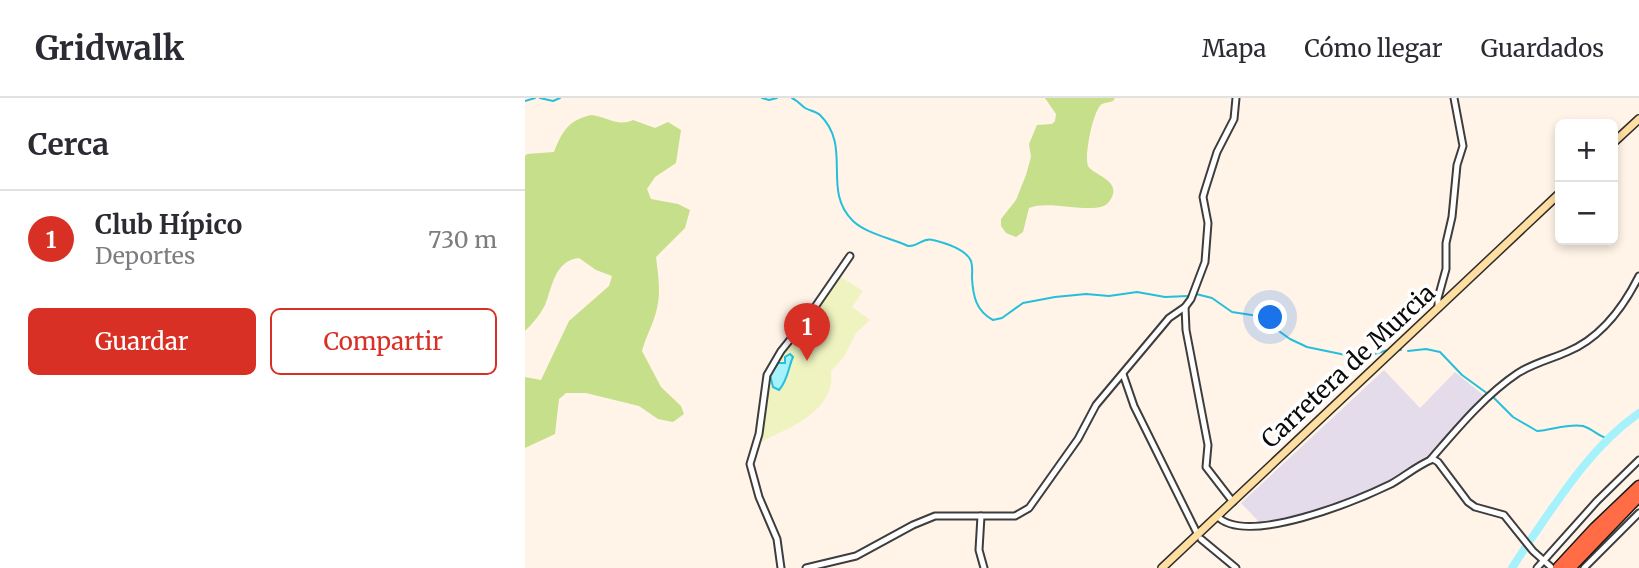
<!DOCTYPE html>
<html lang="es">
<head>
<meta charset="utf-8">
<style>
	body { margin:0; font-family:Merriweather,serif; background:#f7f7f7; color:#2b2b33 }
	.controls { position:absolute; right:21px; top:21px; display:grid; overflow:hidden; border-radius:10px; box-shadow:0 4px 10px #0003 }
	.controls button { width:63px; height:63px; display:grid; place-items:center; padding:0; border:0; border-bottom:2px solid #e1e1e2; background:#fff; color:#2b2b33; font:35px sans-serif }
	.you { position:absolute; left:746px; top:220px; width:24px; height:24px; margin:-18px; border:5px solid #fff; border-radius:50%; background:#1a73e8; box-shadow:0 0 0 10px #1a73e833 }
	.badge { display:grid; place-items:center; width:46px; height:46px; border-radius:50%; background:#d93025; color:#fff; font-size:23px; font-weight:700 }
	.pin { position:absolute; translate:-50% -58px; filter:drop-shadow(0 2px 4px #0008) }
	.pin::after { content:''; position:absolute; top:37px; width:24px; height:21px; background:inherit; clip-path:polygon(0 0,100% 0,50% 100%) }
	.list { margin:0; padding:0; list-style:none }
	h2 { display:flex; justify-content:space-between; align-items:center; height:91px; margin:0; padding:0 28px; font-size:30px }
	h2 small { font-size:23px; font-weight:400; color:#7c7c81 }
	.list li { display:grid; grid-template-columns:46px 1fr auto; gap:21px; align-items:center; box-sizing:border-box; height:98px; padding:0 28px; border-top:2px solid #e1e1e2 }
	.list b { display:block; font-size:26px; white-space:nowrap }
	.list p { margin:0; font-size:23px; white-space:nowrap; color:#7c7c81 }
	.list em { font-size:23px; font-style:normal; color:#7c7c81 }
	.actions { display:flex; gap:14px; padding:21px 28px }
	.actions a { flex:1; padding:16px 0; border:2px solid #d93025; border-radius:10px; text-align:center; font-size:24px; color:#d93025 }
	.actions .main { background:#d93025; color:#fff }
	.map { position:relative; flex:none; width:1114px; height:470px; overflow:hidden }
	header { display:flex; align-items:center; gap:42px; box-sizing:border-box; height:98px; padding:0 35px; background:#fff; border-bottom:2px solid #e1e1e2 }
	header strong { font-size:33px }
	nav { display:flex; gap:38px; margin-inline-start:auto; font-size:24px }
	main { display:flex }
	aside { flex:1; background:#fff }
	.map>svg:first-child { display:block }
</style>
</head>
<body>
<header>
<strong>Gridwalk</strong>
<nav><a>Mapa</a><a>Cómo llegar</a><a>Guardados</a></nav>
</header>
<main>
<aside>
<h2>Cerca<small></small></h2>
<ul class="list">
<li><span class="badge">1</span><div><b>Club Hípico</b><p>Deportes</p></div><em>730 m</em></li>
</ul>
<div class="actions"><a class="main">Guardar</a><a>Compartir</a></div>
</aside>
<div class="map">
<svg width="1114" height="470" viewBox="0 0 1114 470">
	<rect width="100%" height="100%" fill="#fff4e7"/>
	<path fill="#e5dceb" d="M859,272L895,310L930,274L963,301L906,361L868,385L801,414L737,427L716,405Z"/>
	<g fill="#c6df8a">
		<path d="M520,0H590L588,3C584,5 581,4 577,6C568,11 559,59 563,68C569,78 601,83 583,105C571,118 525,101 504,110L498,134L491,139L481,135L476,128V121L491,102L501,77L506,59L504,46L512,27L527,26L530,23L531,16Z"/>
		<path d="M66,17C83,19 92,29 108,22L130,30L143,24L156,32L151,65L130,79L122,91L126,101L153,106L165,112L160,130L131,159C133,176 136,194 132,210C129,225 121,238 117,253L136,289L156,308L159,316L148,324L133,321L114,308L61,295H41L34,301L30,336L0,350V279L16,282L44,223L84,188L87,178L71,172L54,160C29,163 28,188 20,207C15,217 8,225 0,233V58L2,56L29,54C37,33 44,22 66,17Z"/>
	</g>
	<path fill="#eef3bf" d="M311,176L338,193L327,209L345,222L331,235L319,259L306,273C311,314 263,330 234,345L242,277Z"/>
	<path fill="#a5f2fd" stroke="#25bfdb" stroke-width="2" d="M265,256L268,259C263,270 263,282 254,292L248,289L245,277L253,265H260V259Z"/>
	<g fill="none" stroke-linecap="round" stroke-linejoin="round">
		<g stroke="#25bfdb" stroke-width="2">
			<path d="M15,0L28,3L35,0"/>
			<path d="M237,0L244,2L252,0"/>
			<path d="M267,0C273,3 275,6 280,10C285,13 291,13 295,17C328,49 296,92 328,123C342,136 366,140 383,148C393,149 398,139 408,142C420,145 441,151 446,163C448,169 447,174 447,180C448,198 451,213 468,222L477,220L498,205L530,199L561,196L584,198L612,194L640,199L663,198"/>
			<path d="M0,3L10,0"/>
			<path d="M671,196L687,200L707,214L733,218L765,241L782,249L835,260L863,252"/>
			<path d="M874,252H876"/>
			<path d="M883,253L901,251L915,254L937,277L963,296"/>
			<path d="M969,300L988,319L1012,333C1027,332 1044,325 1058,328C1068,331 1074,339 1084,341"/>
		</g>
		<g stroke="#a5f2fd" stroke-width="8">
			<path d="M1006,441C1037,396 1069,346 1114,315"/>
			<path d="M987,470L1000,450"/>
		</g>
		<g stroke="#3d3d3d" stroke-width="9">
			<g id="minor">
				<path d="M660,209L661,232L683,347L681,369L708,404"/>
				<path d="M913,210V200L921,171V145L927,119L932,67L938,48L929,0"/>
				<path d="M598,276L609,308L673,437"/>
				<path d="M906,361C932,331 960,297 993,275C1009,265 1026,261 1042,254C1076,240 1098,210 1114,178"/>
				<path d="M456,418L454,452L459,470"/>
				<path d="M692,418C721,449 833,402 866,386C880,378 893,367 908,361L913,364L943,404L950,409L979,417L1008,453L1026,469"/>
				<path d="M676,441L711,470"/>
				<path d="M256,470L252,441L234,399L225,366L234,336L242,277L256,253L281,222L325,158"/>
				<path d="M281,470L331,458L388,427L410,418H490L504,410L553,341L571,307L644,220L660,209L666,201L680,164L683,125L678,99L680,92L692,54L709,21L711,0"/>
				<path d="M1012,470L1072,403L1114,362"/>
				<path d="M1059,470L1114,415"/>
			</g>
		</g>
		<g stroke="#2c2c2c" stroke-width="10">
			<g id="secondary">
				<path d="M1088,45L1114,21"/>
				<path d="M637,470L1035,95"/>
			</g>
		</g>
		<g stroke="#1b1b1b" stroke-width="13">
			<g id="motorway">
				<path d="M1033,470L1070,430L1114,388"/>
				<path d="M1045,470L1114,398"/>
			</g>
		</g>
		<use href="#minor" stroke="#fff" stroke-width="5"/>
		<use href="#secondary" stroke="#ffdea2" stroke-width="7"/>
		<use href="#motorway" stroke="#ff6c45" stroke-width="10"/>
	</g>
	<g text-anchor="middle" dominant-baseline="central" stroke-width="7" stroke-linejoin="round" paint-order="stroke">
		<g font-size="24" fill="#0a0a0a" stroke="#fff">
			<text transform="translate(823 268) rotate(-43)">Carretera de Murcia</text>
		</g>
	</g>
</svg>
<div class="controls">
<button>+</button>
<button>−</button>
</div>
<div class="you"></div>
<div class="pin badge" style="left:282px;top:263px">1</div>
</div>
</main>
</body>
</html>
